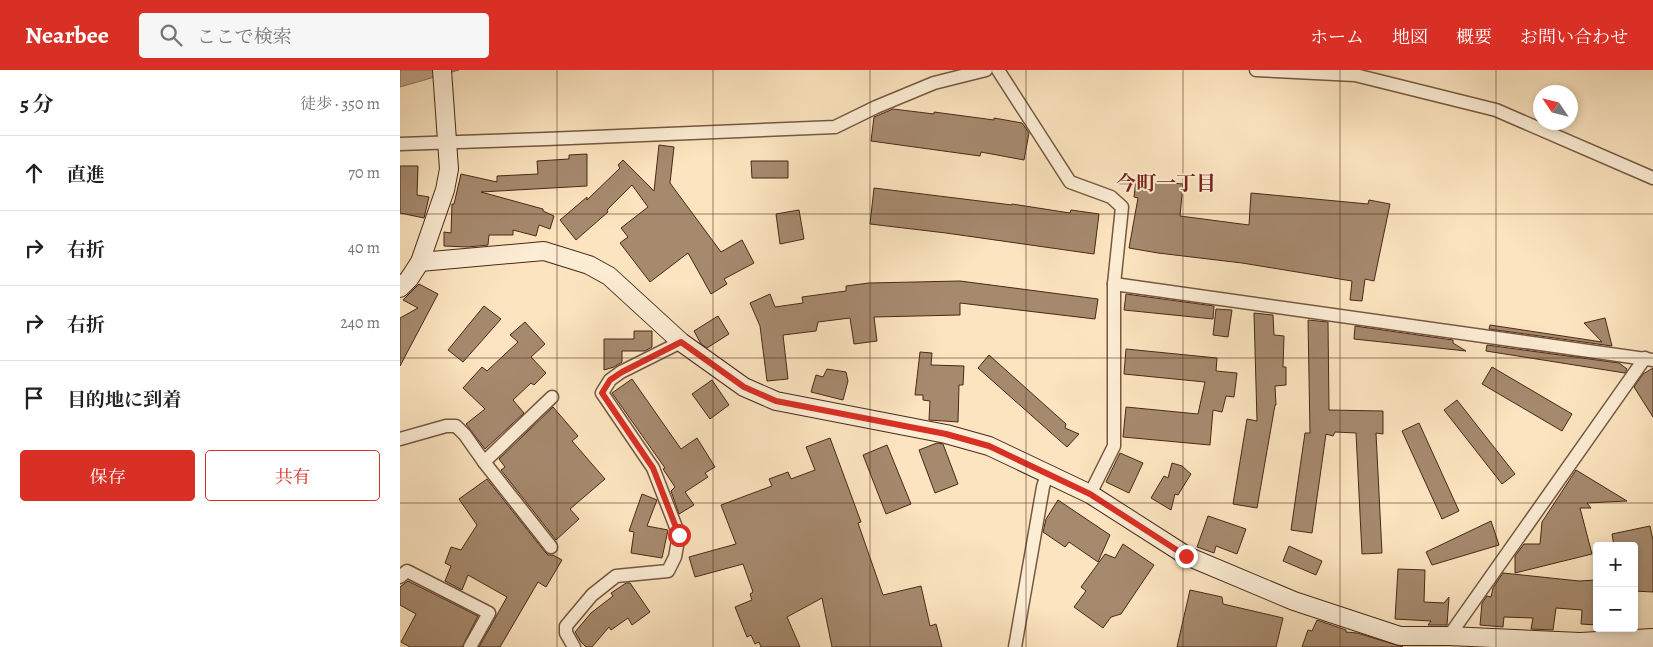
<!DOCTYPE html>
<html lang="ja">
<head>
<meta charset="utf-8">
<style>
	body { margin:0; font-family:Alegreya,"Noto Serif JP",serif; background:#f6f6f6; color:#222 }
	.controls { position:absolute; right:15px; bottom:15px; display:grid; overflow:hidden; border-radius:5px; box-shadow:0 2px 8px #0003 }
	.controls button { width:45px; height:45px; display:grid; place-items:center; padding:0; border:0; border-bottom:1px solid #e0e0e0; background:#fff; color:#222; font:25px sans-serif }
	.compass { position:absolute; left:1133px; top:15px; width:45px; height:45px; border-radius:50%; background:#fff; box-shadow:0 2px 8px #0003; rotate:305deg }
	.stop { position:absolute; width:15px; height:15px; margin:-11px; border:4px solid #d93025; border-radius:50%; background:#fff }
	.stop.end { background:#d93025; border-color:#fff; box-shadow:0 1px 5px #0008 }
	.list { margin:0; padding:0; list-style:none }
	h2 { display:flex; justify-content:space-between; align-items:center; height:65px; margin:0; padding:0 20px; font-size:21px }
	h2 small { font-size:16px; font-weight:400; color:#767676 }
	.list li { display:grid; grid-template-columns:32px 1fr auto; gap:15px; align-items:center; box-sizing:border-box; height:75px; padding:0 20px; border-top:1px solid #e0e0e0 }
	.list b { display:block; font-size:19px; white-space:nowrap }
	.list em { font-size:16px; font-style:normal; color:#767676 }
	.actions { display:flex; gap:10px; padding:15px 20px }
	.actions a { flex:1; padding:11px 0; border:1px solid #d93025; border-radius:5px; text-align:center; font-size:18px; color:#d93025 }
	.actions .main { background:#d93025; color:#fff }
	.icon { flex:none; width:28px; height:28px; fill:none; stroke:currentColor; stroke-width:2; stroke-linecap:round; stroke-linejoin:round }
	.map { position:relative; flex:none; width:1253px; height:577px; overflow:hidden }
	header { display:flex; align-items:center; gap:30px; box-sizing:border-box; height:70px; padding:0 25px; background:#d93025; color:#fff }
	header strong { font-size:24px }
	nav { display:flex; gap:28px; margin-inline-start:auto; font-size:18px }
	.search { width:350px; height:45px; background:#f6f6f6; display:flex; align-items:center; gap:12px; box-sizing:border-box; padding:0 18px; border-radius:5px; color:#767676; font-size:19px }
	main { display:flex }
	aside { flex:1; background:#fff }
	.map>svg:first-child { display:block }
</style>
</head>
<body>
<header>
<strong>Nearbee</strong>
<div class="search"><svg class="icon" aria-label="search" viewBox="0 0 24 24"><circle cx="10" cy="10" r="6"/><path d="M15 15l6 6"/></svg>ここで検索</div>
<nav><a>ホーム</a><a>地図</a><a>概要</a><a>お問い合わせ</a></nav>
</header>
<main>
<aside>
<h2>5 分<small>徒歩 · 350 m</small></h2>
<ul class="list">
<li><svg class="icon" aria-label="ahead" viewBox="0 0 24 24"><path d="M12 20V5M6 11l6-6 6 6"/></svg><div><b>直進</b></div><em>70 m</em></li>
<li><svg class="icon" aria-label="right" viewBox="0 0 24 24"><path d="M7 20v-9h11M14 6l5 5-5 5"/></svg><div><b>右折</b></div><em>40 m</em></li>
<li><svg class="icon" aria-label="right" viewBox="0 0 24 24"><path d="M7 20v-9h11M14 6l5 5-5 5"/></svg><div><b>右折</b></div><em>240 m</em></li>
<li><svg class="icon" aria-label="arrive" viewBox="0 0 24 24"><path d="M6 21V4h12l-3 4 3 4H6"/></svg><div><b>目的地に到着</b></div></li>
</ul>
<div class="actions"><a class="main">保存</a><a>共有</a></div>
</aside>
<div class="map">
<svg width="1253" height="577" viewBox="0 0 1253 577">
	<rect width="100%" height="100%" fill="#fbe4bf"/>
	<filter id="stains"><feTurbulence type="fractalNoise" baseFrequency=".004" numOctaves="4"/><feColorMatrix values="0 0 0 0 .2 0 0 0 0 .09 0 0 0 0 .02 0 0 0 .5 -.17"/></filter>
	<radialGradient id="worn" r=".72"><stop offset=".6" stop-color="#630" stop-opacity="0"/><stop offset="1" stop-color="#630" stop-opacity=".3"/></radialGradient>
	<path fill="#bea486" stroke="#8f735a" d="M0,0H59L0,17Z"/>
	<g fill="#a68a6e" stroke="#492917">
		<path d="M493,39L534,44V42L594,50V48L622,53L629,63L624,90L581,82L580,86L471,71L474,47Z"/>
		<path d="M259,75L274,77L270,113L321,182L342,170L354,193L324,209L327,214L311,224L288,183L250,212L220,173L228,167L221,158L248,137L232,115L207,140L208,142L176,170L160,150L187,127V130L220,98L218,95L223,90L254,121Z"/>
		<path d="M187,84V116L81,122L143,139V141L154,146L150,159L139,155L136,166L113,160V165H89L88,175L68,177L44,176V162L51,163L52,134H54L61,104L97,112V106L138,104L137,91L169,89V85Z"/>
		<path d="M351,91H388V108H352Z"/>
		<path d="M0,96H18L17,125L29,127L24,148L0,143Z"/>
		<path d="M736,110L783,114L780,146L849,155L851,123L968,134L969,130L990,134L974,211L965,209L962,231L950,230L952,211L842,193L758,183L729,178L738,128L734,127Z"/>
		<path d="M474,118L612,135V134L670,143L671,140L699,144L694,184L546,163L470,154Z"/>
		<path d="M399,140L404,169L380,174L376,144Z"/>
		<path d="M560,211L698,229L695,249L560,233V245L474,247L477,271L454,274L450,248L418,252L416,261L383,265L388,309L367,311L360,256L350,233L370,224L375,237L403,233L402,227L446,221V216L469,213Z"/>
		<path d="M19,214L38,224L0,296V248L18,238L3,230Z"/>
		<path d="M726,224L814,236L813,249L724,240Z"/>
		<path d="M84,236L101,249L63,292L48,280Z"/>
		<path d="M816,239L832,240L828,267L813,265Z"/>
		<path d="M854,243L873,245L874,265L884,266L883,297H886V315L875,316L876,335H875L857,438L833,434L847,349L857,351Z"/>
		<path d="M318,246L329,264L307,278L301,274L294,261Z"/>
		<path d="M1205,248L1212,276L1089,259L1090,255L1202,272L1184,253Z"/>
		<path d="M908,250L928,252L929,340L983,341V364L976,363L982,483L962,484L956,363L935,362L933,366L926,364L912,463L891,460L905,363H910Z"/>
		<path d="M125,252L145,274L131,287L146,303L134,315L131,313L113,330L124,343L85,379L66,354L85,339L63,318L82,297L87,301L118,272L110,265Z"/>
		<path d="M955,256L1053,270V273L1066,281L954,269Z"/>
		<path d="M234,261H252V277L245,281H222V292L214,297L204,300V269H234Z"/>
		<path d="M1087,275L1219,293L1227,299L1225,303L1086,281Z"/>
		<path d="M726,279L817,288L816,301L837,303L834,327L826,326L822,342L813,340L810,375L723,367L726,337L798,344L805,312L724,304Z"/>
		<path d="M520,282L532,283L531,295L564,296L563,315H559L558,352L529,350L530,331L523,330V325H515Z"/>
		<path d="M589,285L666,354L665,358L679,364L667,377L578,298Z"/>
		<path d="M1092,297L1172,344L1162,361L1082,314Z"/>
		<path d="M1253,298V347L1234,317L1243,304Z"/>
		<path d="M427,299L446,302L448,311L443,330L411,322L416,305L423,307Z"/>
		<path d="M232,309L281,379L297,368L315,397L305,403L308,407L285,422L294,435L279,444L271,421L275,417L263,399L265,398L212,323Z"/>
		<path d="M312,310L329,335L310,349L292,324Z"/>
		<path d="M1057,330L1115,404L1102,414L1044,340Z"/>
		<path d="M153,337L178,366L172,371L205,409L170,439L179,449L156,470L101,400L105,397L99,389Z"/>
		<path d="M1019,353L1059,441L1042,449L1002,361Z"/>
		<path d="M430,368L461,452L458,453L483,525L521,516L530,556L536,554L542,577H432L422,528L387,547L400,577H361L359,572L355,574L351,565L347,567L335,537L352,530L350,524L353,522L343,494L295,507L289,487L336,474L321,435L372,416L369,409L388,402L391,409L415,400L406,377Z"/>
		<path d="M537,373L543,374L558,414L535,423L519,380Z"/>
		<path d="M487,375L511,434L486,444L463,385Z"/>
		<path d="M720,383L743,393L729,423L706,412Z"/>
		<path d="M772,393L782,396L791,404L778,425L775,424L771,440L751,428L764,406L768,408Z"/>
		<path d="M1176,400L1227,431L1187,433L1191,438H1180L1192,484L1115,503V486L1124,474H1140L1142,452Z"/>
		<path d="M87,409L145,482L148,485H153L162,490L146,517L138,512L100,577H79L107,527L68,505L62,520L45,511L51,496L45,493L51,477L61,480L77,455L59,429Z"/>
		<path d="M242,424L257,430L247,456L268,460L262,488L231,483L234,462L229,461Z"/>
		<path d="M658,430L710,465L698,492L669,472L665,477L643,462L646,449Z"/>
		<path d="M808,446L846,459L837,484L816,476L814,483L797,477Z"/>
		<path d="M1091,451L1099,475L1032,495L1026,482Z"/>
		<path d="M1250,456L1253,470V522L1234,521V476H1214L1212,464Z"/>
		<path d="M723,474L754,495L721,544L711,547L703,558L674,537L686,521L681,517L705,484L715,488Z"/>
		<path d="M889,476L922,491L916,505L883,491Z"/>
		<path d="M998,499L1025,500L1024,532L1044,533L1049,527L1047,555H1028L1031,551L995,549Z"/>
		<path d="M1103,503L1179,511L1197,510V530H1195L1197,555L1181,554L1182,540L1156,538L1153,560L1131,559L1133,548L1104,547L1103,557L1080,555L1082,533L1087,526L1091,527L1093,518Z"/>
		<path d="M8,511L78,546L62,577H10L1,572L16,544L0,535V517Z"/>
		<path d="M226,513H230L250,542L232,555L228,548L211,560L209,557L192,577H186L181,572L175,562L191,543L213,526L211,523Z"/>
		<path d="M790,520L822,527L823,534L883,548L876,577H777Z"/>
		<path d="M917,550L946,560V562L957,563L1003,577H902L908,560L912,561Z"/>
	</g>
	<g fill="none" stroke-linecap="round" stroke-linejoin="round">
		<g stroke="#765841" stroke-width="15">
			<g id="street">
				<path d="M598,0L670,112L711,127L722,137L714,214V376L690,424"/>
				<path d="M856,0L955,5L1096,40L1253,108"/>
				<path d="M0,74L146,69L435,57L476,37L534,13L586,0"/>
				<path d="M714,214L1253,290"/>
				<path d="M0,369L46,356H56L65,365L84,392L151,477"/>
				<path d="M84,392L152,327"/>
				<path d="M0,507L7,501L89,543L70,577"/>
				<path d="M1049,566L1245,288"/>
				<path d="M174,577L166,563V556L192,525L216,506L268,501L275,487L279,465L253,398L202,323L210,310L221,302L281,272"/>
				<path d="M615,577L643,417L647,404"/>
			</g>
		</g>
		<g stroke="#492917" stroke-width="20">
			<g id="secondary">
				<path d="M20,192L144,181L189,195L209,206L281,272L344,317L376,331L546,364L589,376L690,424L787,486L894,531L1000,566H1049L1180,572L1253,568"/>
				<path d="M0,218L9,209L20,192L45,120L49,99L42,0"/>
			</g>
		</g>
		<use href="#street" stroke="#fcedd5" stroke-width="12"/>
		<use href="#secondary" stroke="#fcedd5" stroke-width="18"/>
	</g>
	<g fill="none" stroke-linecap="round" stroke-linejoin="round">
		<path stroke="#d93025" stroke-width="6" d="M279,465L253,398L202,323L210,310L222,302L281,272L344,317L376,331L546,364L589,376L690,424L786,486"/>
	</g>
	<path fill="none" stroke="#492917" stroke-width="1" stroke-opacity="0.55" d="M157,0V577M313,0V577M470,0V577M626,0V577M783,0V577M940,0V577M1096,0V577M0,144H1253M0,288H1253M0,433H1253"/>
	<g text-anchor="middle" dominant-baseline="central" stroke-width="4" stroke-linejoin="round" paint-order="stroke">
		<g font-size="20" font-weight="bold" fill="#7a1f14" stroke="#fcedd5">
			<text x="766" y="113">今町一丁目</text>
		</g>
	</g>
	<rect width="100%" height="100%" filter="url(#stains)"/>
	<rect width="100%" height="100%" fill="url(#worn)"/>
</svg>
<div class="controls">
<button>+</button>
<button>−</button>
</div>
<svg class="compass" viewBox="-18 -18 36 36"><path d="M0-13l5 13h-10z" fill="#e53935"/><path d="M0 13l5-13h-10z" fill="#767676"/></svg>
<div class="stop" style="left:279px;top:465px"></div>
<div class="stop end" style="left:786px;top:486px"></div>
</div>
</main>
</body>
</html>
